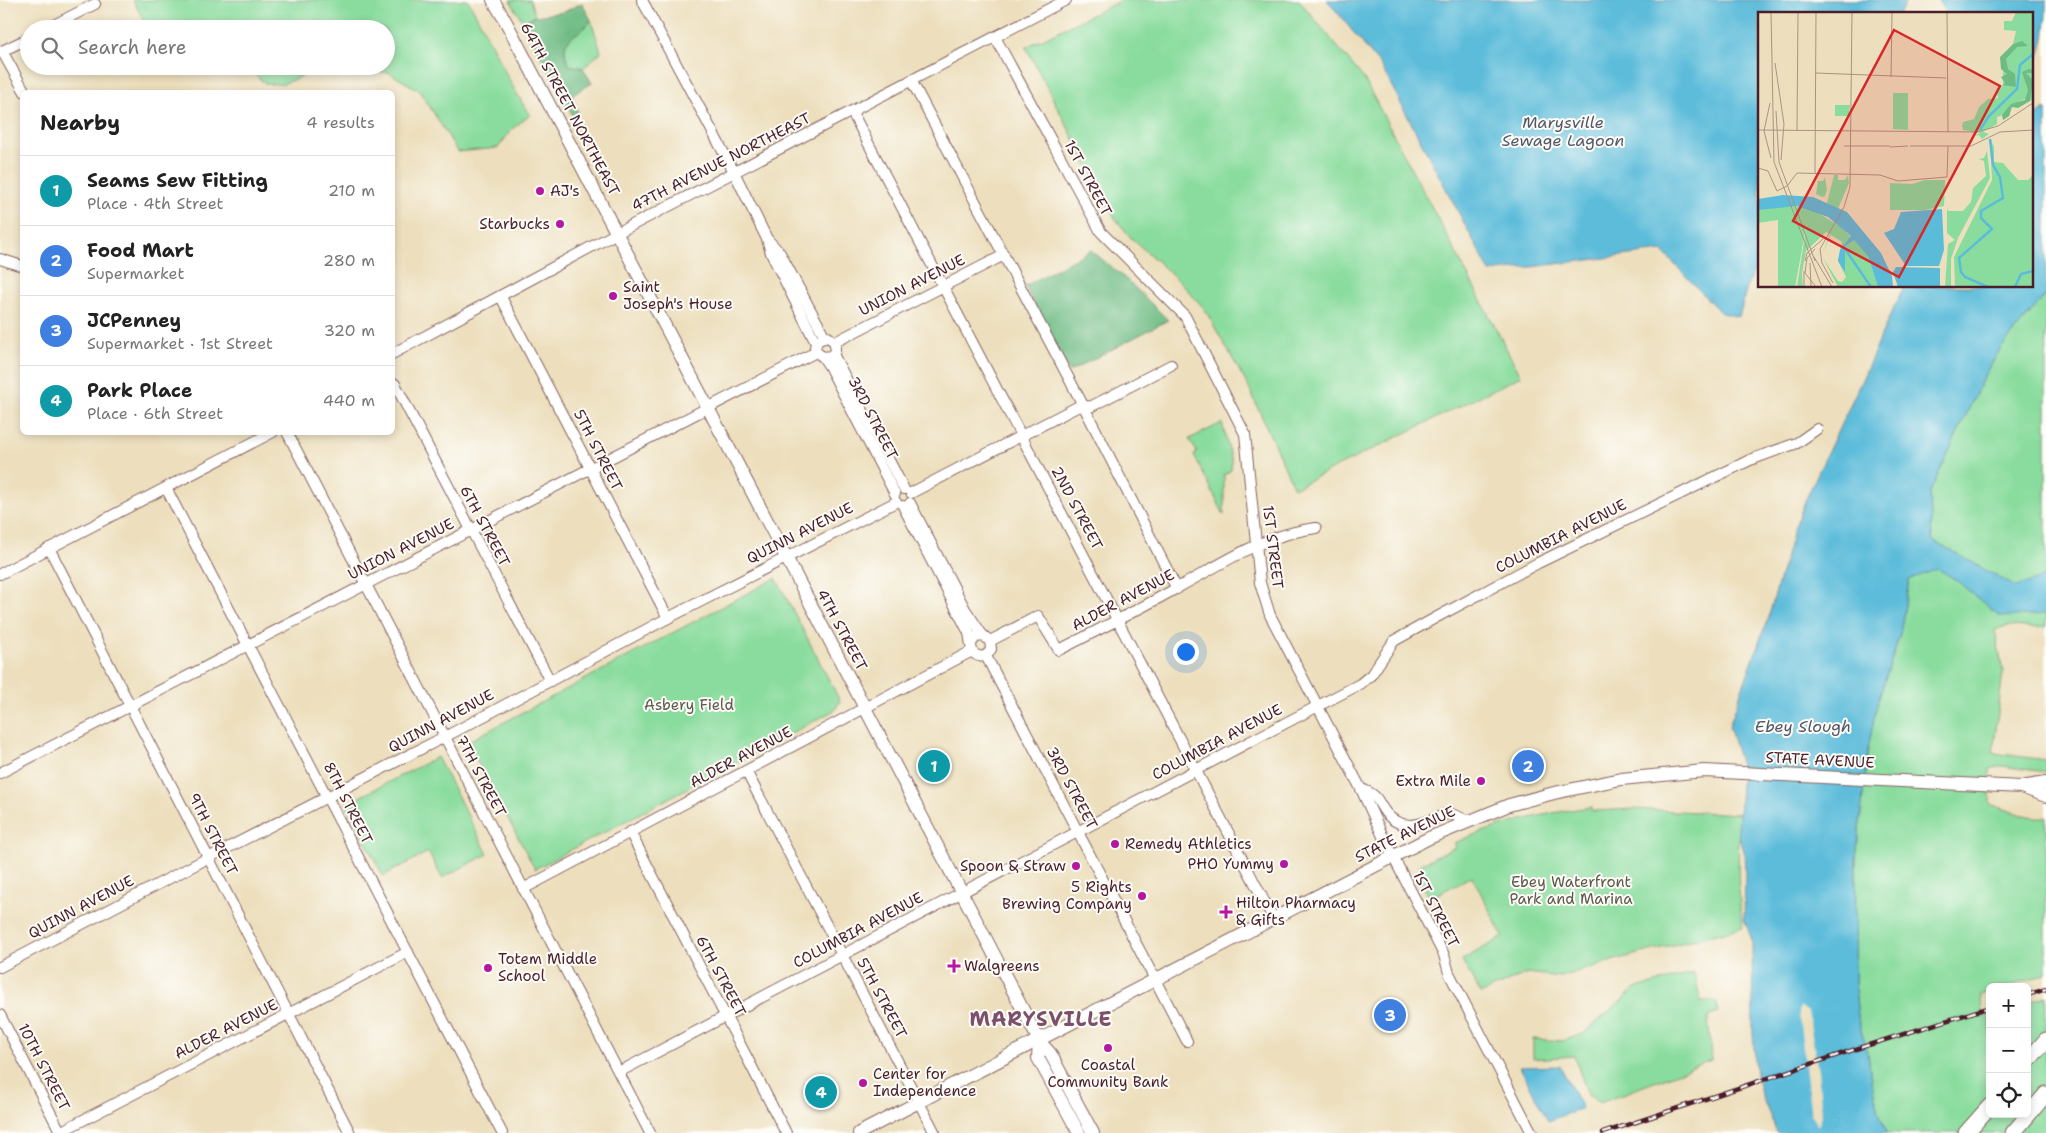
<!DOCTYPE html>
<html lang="en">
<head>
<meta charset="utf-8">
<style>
	body { margin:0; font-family:"Shantell Sans",sans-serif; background:#f2f2f2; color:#222 }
	.controls { position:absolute; right:15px; bottom:15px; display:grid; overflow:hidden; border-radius:8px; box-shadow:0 2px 8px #0003 }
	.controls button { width:45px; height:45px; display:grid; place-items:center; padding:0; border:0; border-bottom:1px solid #e0e0e0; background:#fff; color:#222; font:25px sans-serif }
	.you { position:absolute; left:1185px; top:651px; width:18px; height:18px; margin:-12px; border:4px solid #fff; border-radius:50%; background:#1a73e8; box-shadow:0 0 0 8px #1a73e833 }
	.badge { display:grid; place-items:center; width:32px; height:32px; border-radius:50%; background:#0b8043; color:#fff; font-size:16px; font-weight:700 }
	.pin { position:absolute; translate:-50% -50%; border:2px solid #fff; box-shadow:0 1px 5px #0006 }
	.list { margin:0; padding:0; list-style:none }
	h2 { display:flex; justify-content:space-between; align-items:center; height:65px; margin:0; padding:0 20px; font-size:21px }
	h2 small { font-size:16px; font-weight:400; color:#767676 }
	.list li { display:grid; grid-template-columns:32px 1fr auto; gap:15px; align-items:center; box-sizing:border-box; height:70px; padding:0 20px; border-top:1px solid #e0e0e0 }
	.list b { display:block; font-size:19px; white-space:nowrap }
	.list p { margin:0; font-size:16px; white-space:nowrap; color:#767676 }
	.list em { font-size:16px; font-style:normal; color:#767676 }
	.icon { flex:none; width:28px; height:28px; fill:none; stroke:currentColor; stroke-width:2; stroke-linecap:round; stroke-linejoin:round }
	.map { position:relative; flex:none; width:2046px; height:1133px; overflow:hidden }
	.search { position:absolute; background:#fff; box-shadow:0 2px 8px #0003; left:20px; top:20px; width:375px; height:55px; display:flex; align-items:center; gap:12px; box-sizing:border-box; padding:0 18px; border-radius:28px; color:#767676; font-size:19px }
	.panel { position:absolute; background:#fff; box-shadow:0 2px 8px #0003; left:20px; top:90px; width:375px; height:345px; border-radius:8px }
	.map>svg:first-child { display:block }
</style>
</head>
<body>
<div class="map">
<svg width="2046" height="1133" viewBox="0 0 2046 1133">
	<rect width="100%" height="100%" fill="#fdfcf7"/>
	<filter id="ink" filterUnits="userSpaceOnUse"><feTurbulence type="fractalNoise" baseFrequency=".02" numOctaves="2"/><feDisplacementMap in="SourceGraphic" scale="10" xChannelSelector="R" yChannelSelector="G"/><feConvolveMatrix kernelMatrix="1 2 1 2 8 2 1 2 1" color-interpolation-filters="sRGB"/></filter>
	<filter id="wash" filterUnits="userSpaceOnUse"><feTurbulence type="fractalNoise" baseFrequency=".0096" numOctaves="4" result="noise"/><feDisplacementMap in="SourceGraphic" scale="20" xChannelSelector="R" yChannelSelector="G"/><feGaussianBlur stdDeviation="1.12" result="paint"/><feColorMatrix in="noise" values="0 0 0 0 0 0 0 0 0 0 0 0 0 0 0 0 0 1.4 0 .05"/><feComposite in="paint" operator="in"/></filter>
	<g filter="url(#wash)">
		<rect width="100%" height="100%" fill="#eddfbd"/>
		<g fill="#89dc9d" stroke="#6a7e64">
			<path d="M133,0H468C490,38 506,79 530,115L512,129L498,148L458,152L420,91L388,72L305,75L283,84H266L244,66H386V29H148Z"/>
			<path d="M510,0H530L535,16L523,22Z"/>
			<path d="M1122,0H1299L1364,79L1521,376L1294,488L1248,386L1204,308L1176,278L1131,238L1115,218L1026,47Z"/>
			<path d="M591,20L601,52L583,68L569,65C556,35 578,39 591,20Z"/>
			<path d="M2046,294V627C2029,630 2011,622 1995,630L2003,672L1993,753L2046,760V772L2001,766L1990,769V804C2008,810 2028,819 2046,817V974L2007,987H1990V992L1981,995L1982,1017L1990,1015V1114H2027V1002L2046,996V1133H1880L1871,1081L1868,1052L1859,1025L1855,989L1856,858L1868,749L1877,704L1900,634L1909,580L1932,540L1930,492L1985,374L2001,348Z"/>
			<path d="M1222,423L1232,461L1231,470L1224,475V515L1194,455L1197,452L1189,439Z"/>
			<path d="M776,578L840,701L835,710L535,869L506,815L497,804L489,784L467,742Z"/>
			<path d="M437,757L488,854L442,878L428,852L383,876L346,804Z"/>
			<path d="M1591,807L1592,811L1633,809L1741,814C1737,852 1737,889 1743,927L1615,960L1561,977L1527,973L1480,994L1462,960L1503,937L1472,876L1430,898L1418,877L1420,864L1456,847L1454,843C1498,824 1544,813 1591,807Z"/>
			<path d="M1694,973L1701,1001H1716L1718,1013L1708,1017L1711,1060L1600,1103L1588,1095L1574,1056L1533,1059V1039L1562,1041L1583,1034L1636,988Z"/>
		</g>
		<g fill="#6ebc84" stroke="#5c6e58">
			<path d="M582,3L591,20C578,39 555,36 569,65L583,68L592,83L571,96L578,112L572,115L523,22L535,16L564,12Z"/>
			<path d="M1091,250L1127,280L1168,320L1069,372L1025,286Z"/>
		</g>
		<g fill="#5bbcda" stroke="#526e82">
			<path d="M1327,0H1907L1899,14H1760V261L1749,280L1739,317L1721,313L1662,251L1490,272L1381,66Z"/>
			<path d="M1938,0H2046C2046,24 2046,49 2032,68V14H1946Z"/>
			<path d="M2046,109V294L2001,348L1985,374L1930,492L1932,540L2016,587L2046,576V614L2000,617L1956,580L1938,569L1909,580L1900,634L1877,704L1868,749L1856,858L1855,989L1859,1024L1868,1052L1871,1081L1880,1115L1887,1133H1777L1761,1094L1756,1074L1753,1033L1752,940L1744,919L1745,873L1744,851L1738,832L1742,769L1729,726L1770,612L1793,531L1809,492L1867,369L1891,313L1905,286H2032V118Z"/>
			<path d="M1560,1066L1582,1108L1548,1121L1520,1067Z"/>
		</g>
		<path fill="#eddfbd" d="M1800,1006L1808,1012L1818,1071L1822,1115L1818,1126L1811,1115L1799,1015Z"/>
	</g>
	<g filter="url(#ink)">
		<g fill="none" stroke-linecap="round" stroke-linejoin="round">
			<g stroke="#83625e" stroke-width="12">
				<g id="minor">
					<path d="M642,0L734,172L767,239L771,253L816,343"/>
					<path d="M46,29L95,4"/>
					<path d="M995,37L1101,232L1185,316L1245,434L1260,583L1270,615L1361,789L1386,843L1444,955L1449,973L1532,1133"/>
					<path d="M2,51L25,92"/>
					<path d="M0,52L29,38"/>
					<path d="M911,80L1084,407L1177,589"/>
					<path d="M852,112L1274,920"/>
					<path d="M768,240L780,253L825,337"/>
					<path d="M0,259L22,266"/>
					<path d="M501,297L668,618"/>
					<path d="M835,342L1004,255"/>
					<path d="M392,354L617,233L1066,0"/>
					<path d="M833,354L904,489"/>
					<path d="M823,357L831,356L835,351V342L828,337L818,340L815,347L816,352L823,357L829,366L895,494"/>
					<path d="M395,384L550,681"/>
					<path d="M287,432L650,1133"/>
					<path d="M166,488L502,1133"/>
					<path d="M911,493L1077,407L1092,406L1171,365"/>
					<path d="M910,503L965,609L983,636"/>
					<path d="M903,506L969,633L972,651C978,659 987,658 991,649L990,641L984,636L976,637L972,642"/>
					<path d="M49,548L350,1133"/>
					<path d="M0,574L273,432"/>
					<path d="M990,641L1038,616L1059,650C1098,630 1138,610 1177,588C1224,563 1262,535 1316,528"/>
					<path d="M986,656L1187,1041"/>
					<path d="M746,771L935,1133"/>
					<path d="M0,773L816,352"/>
					<path d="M1361,789C1378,795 1376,799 1385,812C1403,835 1427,822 1449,813L1469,821"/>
					<path d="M630,832L786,1133"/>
					<path d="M523,889L972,651"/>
					<path d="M0,967L208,858L456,731L668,618L896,502"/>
					<path d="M0,1015L61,1133"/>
					<path d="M619,1072L1360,684L1371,675L1394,641L1437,617L1538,563L1750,460L1797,443L1817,429"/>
					<path d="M58,1133L408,952"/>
				</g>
			</g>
			<g stroke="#83625e" stroke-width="14">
				<g id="major">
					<path d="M493,0L506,22L1033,1029L1039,1041L1050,1053L1093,1133"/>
					<path d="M2021,787L2046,796"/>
					<path d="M1039,1041L1038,1058L1079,1133"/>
					<path d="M859,1133L1429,838L1509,805L1554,793L1621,779L1704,771L2021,787L2046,783"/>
				</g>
			</g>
			<g stroke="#83625e" stroke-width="17">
				<g id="highway">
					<path d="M2027,1062L2046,1040"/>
					<path d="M1966,1133L1990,1106"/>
					<path d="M2013,1133L2046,1094"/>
				</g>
			</g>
			<use href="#minor" stroke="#fff" stroke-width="10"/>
			<use href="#major" stroke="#fff" stroke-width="12"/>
			<use href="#highway" stroke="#fff" stroke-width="15"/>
			<g stroke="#4a1f2b" stroke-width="4.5">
				<g id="rail">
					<path d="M2027,995L2046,989"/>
					<path d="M1603,1133L1859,1048L1990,1007"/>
				</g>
			</g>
			<use href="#rail" stroke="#fdfcf7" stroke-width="2.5" stroke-dasharray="8" stroke-linecap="butt"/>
		</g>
	</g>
	<g fill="#b5179e" stroke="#fdfcf7" stroke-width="2">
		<circle cx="540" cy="191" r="5"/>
		<circle cx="560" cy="224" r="5"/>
		<circle cx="613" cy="296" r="5"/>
		<circle cx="1481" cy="781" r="5"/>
		<circle cx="1115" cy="844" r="5"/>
		<circle cx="1284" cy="864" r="5"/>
		<circle cx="1076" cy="866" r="5"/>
		<circle cx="1142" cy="896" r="5"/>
		<path d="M1223.5 904.5h5v5h5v5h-5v5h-5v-5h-5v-5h5z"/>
		<path d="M951.5 958.5h5v5h5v5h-5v5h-5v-5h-5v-5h5z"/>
		<circle cx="488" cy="968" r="5"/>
		<circle cx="1108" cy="1048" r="5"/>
		<circle cx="863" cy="1083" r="5"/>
	</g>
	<g text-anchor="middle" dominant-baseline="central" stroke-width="4" stroke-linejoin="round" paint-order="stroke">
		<g font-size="15" fill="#4a1f2b" stroke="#fdfcf7">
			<text transform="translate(570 109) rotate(62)">64TH STREET NORTHEAST</text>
			<text transform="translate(721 162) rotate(-27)">47TH AVENUE NORTHEAST</text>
			<text transform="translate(1088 178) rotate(62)">1ST STREET</text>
			<text transform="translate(912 285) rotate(-27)">UNION AVENUE</text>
			<text transform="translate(873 418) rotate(63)">3RD STREET</text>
			<text transform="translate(598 450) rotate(63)">5TH STREET</text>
			<text transform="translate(1077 508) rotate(62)">2ND STREET</text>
			<text transform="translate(485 526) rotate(62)">6TH STREET</text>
			<text transform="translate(800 533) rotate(-27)">QUINN AVENUE</text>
			<text transform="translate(1561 536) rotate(-27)">COLUMBIA AVENUE</text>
			<text transform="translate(1273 547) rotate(83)">1ST STREET</text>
			<text transform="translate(401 549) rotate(-27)">UNION AVENUE</text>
			<text transform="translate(1123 600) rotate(-28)">ALDER AVENUE</text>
			<text transform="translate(842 630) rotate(62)">4TH STREET</text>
			<text transform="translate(441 721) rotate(-28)">QUINN AVENUE</text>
			<text transform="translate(1217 742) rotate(-28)">COLUMBIA AVENUE</text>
			<text transform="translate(741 757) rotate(-28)">ALDER AVENUE</text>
			<text transform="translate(1820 760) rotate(3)">STATE AVENUE</text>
			<text transform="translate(481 776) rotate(62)">7TH STREET</text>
			<text transform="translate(1072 788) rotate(62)">3RD STREET</text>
			<text transform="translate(348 803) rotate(63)">8TH STREET</text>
			<text transform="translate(213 834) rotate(63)">9TH STREET</text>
			<text transform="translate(1405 834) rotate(-26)">STATE AVENUE</text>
			<text transform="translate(81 907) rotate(-28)">QUINN AVENUE</text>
			<text transform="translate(1436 909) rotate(63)">1ST STREET</text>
			<text transform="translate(858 930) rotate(-28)">COLUMBIA AVENUE</text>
			<text transform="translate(721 976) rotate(62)">6TH STREET</text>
			<text transform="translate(882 998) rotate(62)">5TH STREET</text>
			<text transform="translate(226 1029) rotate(-27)">ALDER AVENUE</text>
			<text transform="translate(44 1067) rotate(63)">10TH STREET</text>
		</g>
		<g font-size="15" fill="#4a1f2b" stroke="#fdfcf7" text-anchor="start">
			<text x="550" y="191">AJ's</text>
			<text x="550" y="224" text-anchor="end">Starbucks</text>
			<text x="623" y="287">Saint<tspan x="623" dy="17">Joseph's House</tspan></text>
			<text x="1471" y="781" text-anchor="end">Extra Mile</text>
			<text x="1125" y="844">Remedy Athletics</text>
			<text x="1274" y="864" text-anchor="end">PHO Yummy</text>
			<text x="1066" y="866" text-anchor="end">Spoon &amp; Straw</text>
			<text x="1132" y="887" text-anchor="end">5 Rights<tspan x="1132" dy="17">Brewing Company</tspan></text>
			<text x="1236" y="903">Hilton Pharmacy<tspan x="1236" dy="17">&amp; Gifts</tspan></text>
			<text x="498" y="959">Totem Middle<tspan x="498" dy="17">School</tspan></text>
			<text x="964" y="966">Walgreens</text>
			<text x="1108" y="1065" text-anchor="middle">Coastal<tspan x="1108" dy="17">Community Bank</tspan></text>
			<text x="873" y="1074">Center for<tspan x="873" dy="17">Independence</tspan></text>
		</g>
		<g font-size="15" fill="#5d584d" stroke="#fdfcf7">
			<text x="689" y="705">Asbery Field</text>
			<text x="1571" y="882">Ebey Waterfront<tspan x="1571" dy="17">Park and Marina</tspan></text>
		</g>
		<g font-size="16" font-style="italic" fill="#505668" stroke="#fdfcf7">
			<text x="1563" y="122">Marysville<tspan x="1563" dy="18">Sewage Lagoon</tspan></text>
			<text x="1803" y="726">Ebey Slough</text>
		</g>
		<g font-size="20" font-weight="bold" letter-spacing="1" fill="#7c506a" stroke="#fdfcf7">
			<text x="1041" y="1019">MARYSVILLE</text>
		</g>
	</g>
	<g transform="translate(1758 12)">
		<rect width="275" height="275" fill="#eddfbd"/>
		<path d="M258,0H275V89L267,87L251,94L252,103L245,108V103L239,105V112L225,120L231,122L224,127L221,123L214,124L223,121L205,118L204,114L205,110L216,107L221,95L230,87L240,86L239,81L245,73V43L253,41L258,31L255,32L258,19L246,18V9H254ZM135,81H150V118L135,117ZM77,93H92L91,104H77ZM232,126L236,135V150L245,151L260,168H270L275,163V275H197L196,245L234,168ZM229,139L232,166L200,226L193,247V275H187L190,232L197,228L189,221V196L190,199H205L213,190L215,176L228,164L226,149L221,147L226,146ZM76,163H80V168H87L90,163L91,171L80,197L69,191ZM67,165L69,178L67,184L64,185L58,182L60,169H65ZM167,168H187L186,194L167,198H132V171L154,172ZM24,192L54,197L83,215L109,241L120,275H80L65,246L80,269L84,270L88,265L80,249L84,230L73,223L65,240L72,222L68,220L48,239L44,261L45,275H39L49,209L37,275H20V208L0,211V197Z" fill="#89dc9d"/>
		<path d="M264,29L270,34L259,35L248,47L250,57L257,62L258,75L245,73L241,77L247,71L243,65L249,62L243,57L242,45L255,32ZM271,57L275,58V61H268L275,68L272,89L260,96L254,95L251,104L245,108L244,103L253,92L267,88L270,78L264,60Z" fill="#6ebc84"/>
		<path d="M25,183L55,185L89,200L123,241L134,264L135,275H120L110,244L96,228L87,234V260L80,249L82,238L93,224L70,205L39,194L0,198V187ZM184,197L186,238L181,254H148L126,221L136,217L143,200ZM138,255L182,256V275H140L135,260Z" fill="#5bbcda"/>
		<path fill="none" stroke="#5bbcda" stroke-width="2.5" d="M222,118L231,104L259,77L262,53L275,42M87,237L113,275M230,275L207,265L203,260L201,246L234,217L223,206V199L245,186L242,165L235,153L232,127M257,275L263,262L275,259"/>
		<path fill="none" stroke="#ac9283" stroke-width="1" d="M13,0L16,150L64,275M189,0L190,120M17,51L26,112L23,148M58,61L188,66M133,65L134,0M12,91L6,119L13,146M18,99L21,150L57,249M0,118L219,120L240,114L275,91M39,118L40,0M86,134H132M152,134H213L242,120L275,118M132,135L150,134M0,156L10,159L19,179L29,174L39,161L122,163L140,169L189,165L190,134M57,161L58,0M57,237L49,246L47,261L58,275M62,237L86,195L92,175L94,0M62,237L64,251L75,271M56,245L74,275M47,249L49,241L65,227M52,251L53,275M46,259V275"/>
		<path fill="#d62828" fill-opacity="0.15" stroke="#d62828" stroke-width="2.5" d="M136,18L242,74L141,265L35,209Z"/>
		<rect width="275" height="275" fill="none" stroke="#4a1f2b" stroke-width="2.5"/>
	</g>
</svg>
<div class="controls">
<button>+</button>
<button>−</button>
<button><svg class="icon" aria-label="locate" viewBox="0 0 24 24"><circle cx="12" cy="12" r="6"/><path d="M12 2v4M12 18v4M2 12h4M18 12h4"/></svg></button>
</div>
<div class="you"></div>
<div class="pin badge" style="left:934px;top:766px;background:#0f9aa8">1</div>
<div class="pin badge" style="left:1528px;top:766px;background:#3f7fe0">2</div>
<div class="pin badge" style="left:1390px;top:1015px;background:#3f7fe0">3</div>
<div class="pin badge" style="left:821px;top:1092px;background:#0f9aa8">4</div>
<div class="search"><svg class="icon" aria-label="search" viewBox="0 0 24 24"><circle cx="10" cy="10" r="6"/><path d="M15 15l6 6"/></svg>Search here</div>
<section class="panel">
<h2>Nearby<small>4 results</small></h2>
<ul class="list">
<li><span class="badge" style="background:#0f9aa8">1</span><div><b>Seams Sew Fitting</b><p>Place · 4th Street</p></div><em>210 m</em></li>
<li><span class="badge" style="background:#3f7fe0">2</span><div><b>Food Mart</b><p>Supermarket</p></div><em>280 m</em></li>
<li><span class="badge" style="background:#3f7fe0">3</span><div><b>JCPenney</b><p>Supermarket · 1st Street</p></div><em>320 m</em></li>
<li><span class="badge" style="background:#0f9aa8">4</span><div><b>Park Place</b><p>Place · 6th Street</p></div><em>440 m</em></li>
</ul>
</section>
</div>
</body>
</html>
